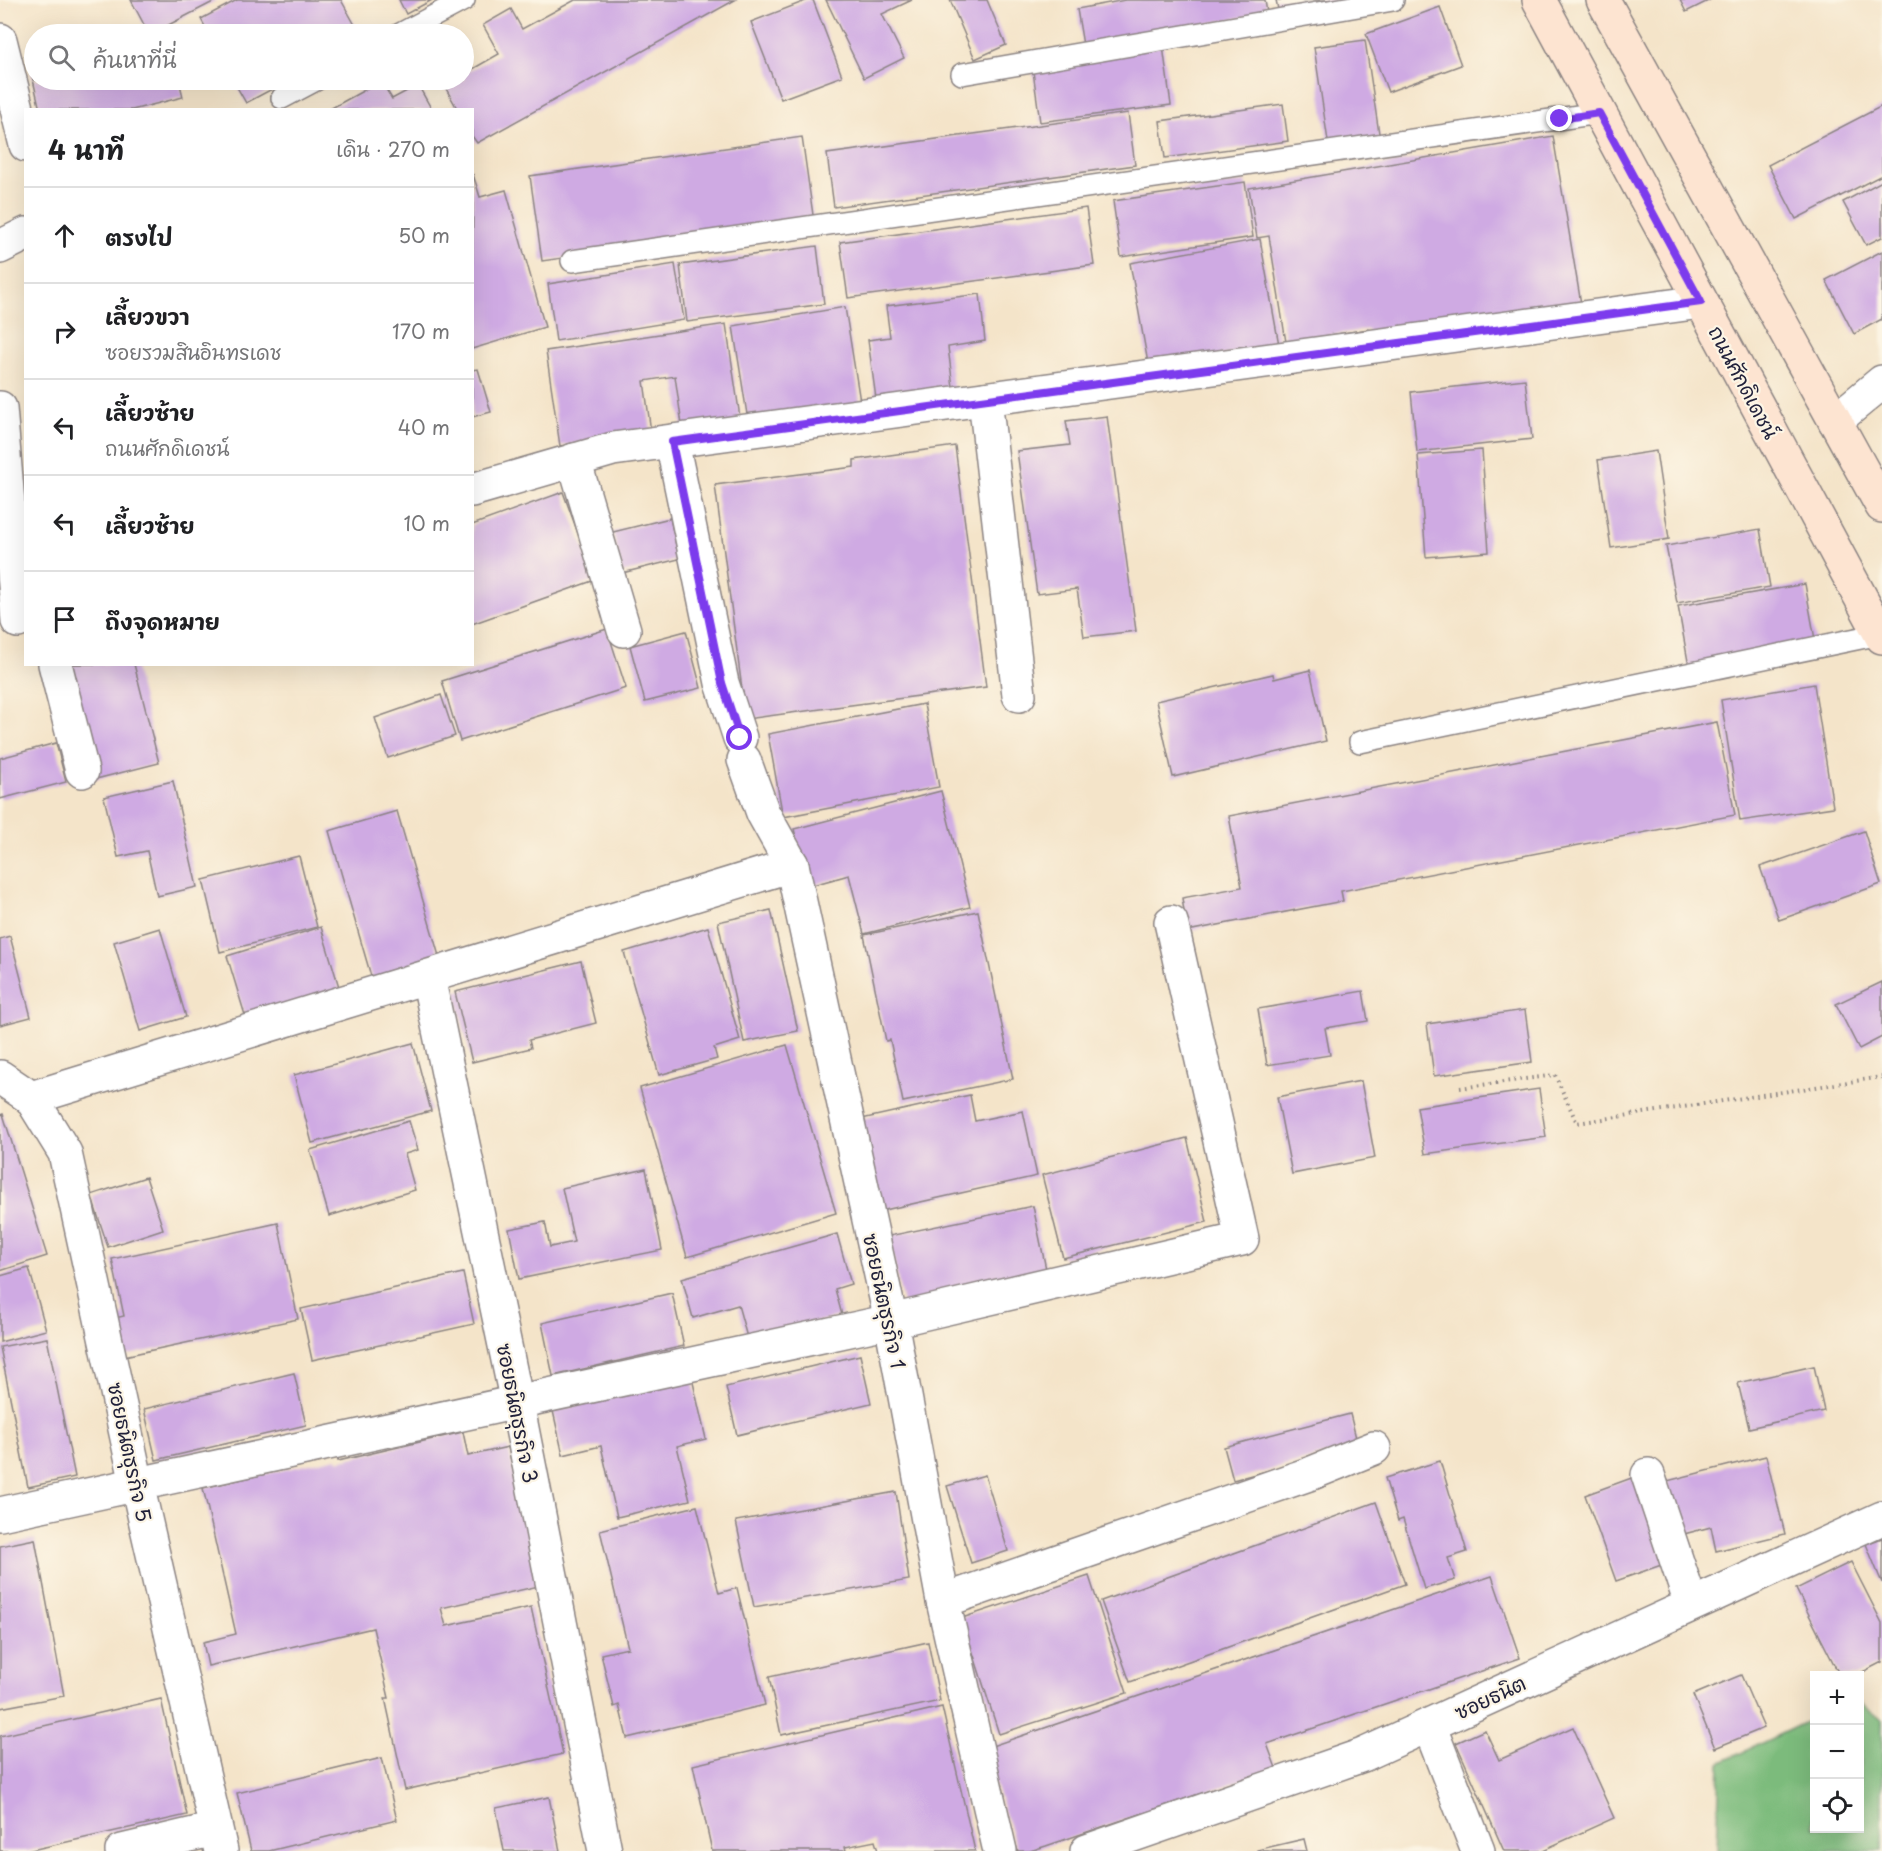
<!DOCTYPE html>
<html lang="th">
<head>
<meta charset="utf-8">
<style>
	body { margin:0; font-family:"Playpen Sans","Playpen Sans Thai",sans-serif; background:#f2f2f2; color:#202124 }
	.controls { position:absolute; right:18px; bottom:18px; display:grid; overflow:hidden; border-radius:0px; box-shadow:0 6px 24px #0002 }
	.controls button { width:54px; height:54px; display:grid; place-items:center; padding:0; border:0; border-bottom:2px solid #e0e0e0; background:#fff; color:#202124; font:30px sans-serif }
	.stop { position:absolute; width:18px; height:18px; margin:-14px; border:4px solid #7c3aed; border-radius:50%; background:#fff }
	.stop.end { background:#7c3aed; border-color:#fff; box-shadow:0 2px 6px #0008 }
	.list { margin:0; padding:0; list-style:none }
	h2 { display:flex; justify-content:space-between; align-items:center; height:78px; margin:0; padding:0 24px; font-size:26px }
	h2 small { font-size:20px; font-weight:400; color:#757577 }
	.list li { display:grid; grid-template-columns:39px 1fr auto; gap:18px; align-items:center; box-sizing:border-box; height:96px; padding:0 24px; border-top:2px solid #e0e0e0 }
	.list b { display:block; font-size:22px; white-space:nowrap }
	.list p { margin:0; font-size:20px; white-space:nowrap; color:#757577 }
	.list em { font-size:20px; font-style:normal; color:#757577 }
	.icon { flex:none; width:33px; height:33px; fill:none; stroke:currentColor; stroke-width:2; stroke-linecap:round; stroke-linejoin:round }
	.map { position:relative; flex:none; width:1882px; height:1851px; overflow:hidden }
	.search { position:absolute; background:#fff; box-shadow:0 6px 24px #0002; left:24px; top:24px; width:450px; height:66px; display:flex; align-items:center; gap:15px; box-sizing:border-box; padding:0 21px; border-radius:33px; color:#757577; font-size:22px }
	.panel { position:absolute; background:#fff; box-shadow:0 6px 24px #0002; left:24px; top:108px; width:450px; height:558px; border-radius:0px }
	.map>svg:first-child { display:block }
</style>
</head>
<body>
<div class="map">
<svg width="1882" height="1851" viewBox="0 0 1882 1851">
	<rect width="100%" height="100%" fill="#fcf5e5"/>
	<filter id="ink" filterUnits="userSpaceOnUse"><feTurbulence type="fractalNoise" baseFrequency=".0167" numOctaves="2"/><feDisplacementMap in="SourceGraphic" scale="12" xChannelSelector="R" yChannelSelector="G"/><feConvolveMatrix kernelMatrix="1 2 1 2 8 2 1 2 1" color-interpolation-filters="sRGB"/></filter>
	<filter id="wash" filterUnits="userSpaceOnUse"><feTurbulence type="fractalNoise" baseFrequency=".008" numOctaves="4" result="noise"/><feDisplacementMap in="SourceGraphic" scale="24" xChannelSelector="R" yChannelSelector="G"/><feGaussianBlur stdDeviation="1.35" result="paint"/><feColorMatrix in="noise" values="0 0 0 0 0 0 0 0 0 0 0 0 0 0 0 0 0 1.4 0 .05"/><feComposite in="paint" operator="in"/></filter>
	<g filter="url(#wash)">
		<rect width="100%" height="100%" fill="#f4e4c9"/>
		<path fill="#7bbb7b" stroke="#4e6e5b" stroke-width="1.5" d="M1860,1702L1882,1720V1851H1717L1720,1763L1814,1718V1828H1860Z"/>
		<g id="blocks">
			<g fill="#cfaae3">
				<path d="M131,0H217L151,34H149Z"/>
				<path d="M237,0H341L360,34H209L201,19Z"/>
				<path d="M399,0H432L406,14Z"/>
				<path d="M575,0H735L477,143L472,136V110H458L444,85L454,80H464V74L499,54L483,25L511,9L522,29Z"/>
				<path d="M808,0H813L842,76L781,99L751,22Z"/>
				<path d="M826,0H912L882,14L904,58L864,78Z"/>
				<path d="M950,0H987L1006,45L975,59Z"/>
				<path d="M1125,0H1265L1267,13L1083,45L1077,9Z"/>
				<path d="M1276,0H1351L1279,14Z"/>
				<path d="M1680,0H1710L1686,12Z"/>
				<path d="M1440,7L1461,65L1388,92L1366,34Z"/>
				<path d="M1365,40L1380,140L1329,148L1314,47Z"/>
				<path d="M1163,46L1171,105L1040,122L1032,64Z"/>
				<path d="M34,70V80H179L183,97L132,110H40L31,71Z"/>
				<path d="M233,80H289L246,103Z"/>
				<path d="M381,81L392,99L418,85L432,110H328Z"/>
				<path d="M1283,104L1288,141L1165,158L1160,121Z"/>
				<path d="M1882,106V175L1796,219L1768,165Z"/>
				<path d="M1128,113L1135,165L834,207L827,154Z"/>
				<path d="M1553,136L1581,304L1370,337L1368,329L1286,342L1269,236L1257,238L1249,188Z"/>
				<path d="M802,137L814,222L542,261L530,176Z"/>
				<path d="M473,174L480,197L506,190L545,327L472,349Z"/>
				<path d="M1882,181V237L1866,245L1843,202Z"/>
				<path d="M1245,182L1253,237L1121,257L1113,201Z"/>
				<path d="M1086,208L1094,265L848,298L840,242Z"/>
				<path d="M1260,239L1279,345L1149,369L1130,263Z"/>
				<path d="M817,246L824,304L687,322L680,265Z"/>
				<path d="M1882,251V319L1854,334L1826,280Z"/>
				<path d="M675,264L684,320L556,341L548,284Z"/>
				<path d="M980,294L985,341L948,347L954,395L877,406L868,340L890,337L886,306Z"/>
				<path d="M845,307L861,408L749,427L733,326Z"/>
				<path d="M726,324L741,424L683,432L675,376L644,381L651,432L560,446L546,351Z"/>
				<path d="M478,369L491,412L472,417V370Z"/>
				<path d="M1525,379L1532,439L1417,452L1411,392Z"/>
				<path d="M1107,416L1136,631L1084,637L1077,589L1037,594L1017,451L1070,445L1066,421Z"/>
				<path d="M955,446L986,687L746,719L715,485L854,467V460Z"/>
				<path d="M1482,450L1489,552L1426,557L1418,455Z"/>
				<path d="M1656,451L1669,539L1611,548L1598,460Z"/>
				<path d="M563,492L595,580L472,624V525Z"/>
				<path d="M670,518L679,559L622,573L613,532Z"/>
				<path d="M1760,529L1770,587L1677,603L1666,546Z"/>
				<path d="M1805,584L1816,645L1689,667L1678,606Z"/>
				<path d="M607,629L626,688L460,741L442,681Z"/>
				<path d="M686,631L701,688L645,702L630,646Z"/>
				<path d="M67,664H134L159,763L96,779Z"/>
				<path d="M1310,670L1326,741L1173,777L1156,701L1273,674L1274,679Z"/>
				<path d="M1814,684L1833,807L1740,821L1721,700Z"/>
				<path d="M441,695L455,736L388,758L375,718Z"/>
				<path d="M924,704L939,787L783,817L768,734Z"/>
				<path d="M1717,722L1735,815L1341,891L1343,901L1187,931L1182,898L1242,887L1229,816Z"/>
				<path d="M56,743L66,782L0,799V758Z"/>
				<path d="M173,781L197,887L157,896L147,851L118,857L104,797Z"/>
				<path d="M941,791L970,907L864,934L849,875L809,886L794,829Z"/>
				<path d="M397,811L441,963L373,983L329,831Z"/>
				<path d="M1864,831L1881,884L1779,920L1760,867Z"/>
				<path d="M299,856L317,927L220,952L203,880Z"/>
				<path d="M771,910L798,1031L744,1042L718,922Z"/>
				<path d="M978,911L1013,1079L903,1102L890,1040L886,1041L864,935Z"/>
				<path d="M321,927L342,997L248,1025L227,956Z"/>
				<path d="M708,927L740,1040L714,1048L717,1059L659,1075L624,952Z"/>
				<path d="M160,928L186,1017L140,1031L114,942Z"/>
				<path d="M10,936L31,1017L0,1025V939Z"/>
				<path d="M581,961L596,1023L529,1040L531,1048L472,1062L455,992Z"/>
				<path d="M1882,982V1037L1859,1049L1836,1004Z"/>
				<path d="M1363,991L1368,1021L1325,1028L1330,1055L1267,1065L1258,1009Z"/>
				<path d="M1525,1010L1532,1062L1434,1076L1427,1024Z"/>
				<path d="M413,1043L431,1111L312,1143L294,1075Z"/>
				<path d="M787,1045L836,1213L687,1257L640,1088Z"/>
				<path d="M1361,1081L1375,1158L1292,1174L1277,1097Z"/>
				<path d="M1539,1089L1546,1137L1425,1154L1417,1107Z"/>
				<path d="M970,1095L975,1121L1023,1111L1037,1176L880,1211L857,1120Z"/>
				<path d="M3,1114L47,1256L0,1271V1115Z"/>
				<path d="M409,1121L418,1150L405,1154L415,1190L329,1216L310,1150Z"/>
				<path d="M1187,1138L1207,1222L1063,1258L1042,1175Z"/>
				<path d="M646,1169L662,1250L519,1279L509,1229L545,1222L550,1247L574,1242L562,1188Z"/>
				<path d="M146,1177L163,1229L108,1247L91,1195Z"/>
				<path d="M1033,1206L1047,1274L903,1304L889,1236Z"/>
				<path d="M278,1223L298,1319L124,1356L115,1318L124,1316L112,1259Z"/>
				<path d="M837,1234L851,1284L835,1289L842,1315L748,1341L738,1305L693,1318L682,1278Z"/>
				<path d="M29,1268L46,1330L0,1342V1276Z"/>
				<path d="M463,1273L474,1324L312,1360L301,1309Z"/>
				<path d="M672,1293L684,1346L553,1376L542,1323Z"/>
				<path d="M47,1338L75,1477L28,1487L0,1347Z"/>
				<path d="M860,1355L871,1403L737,1435L726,1387Z"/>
				<path d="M1814,1366L1824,1411L1749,1428L1738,1383Z"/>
				<path d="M294,1373L306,1425L156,1460L144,1409Z"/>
				<path d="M692,1378L706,1439L677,1446L690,1500L617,1517L601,1446L563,1455L553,1411Z"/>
				<path d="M1350,1414L1358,1446L1233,1480L1224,1447Z"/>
				<path d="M463,1432L468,1456L508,1447L539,1586L441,1608L446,1626L531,1607L563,1754L405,1790L385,1698H389L373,1628L208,1666L203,1642L236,1634L203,1488L337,1458L338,1461Z"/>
				<path d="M1766,1456L1785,1534L1716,1551L1711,1527L1680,1535L1667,1481Z"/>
				<path d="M1440,1461L1467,1552L1448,1558L1455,1580L1424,1589L1403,1519L1398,1521L1385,1478Z"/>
				<path d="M985,1475L1008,1551L971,1563L947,1486Z"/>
				<path d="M1637,1476L1667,1563L1616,1581L1585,1495Z"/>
				<path d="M896,1492L909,1580L754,1607L736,1521Z"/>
				<path d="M1376,1502L1405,1584L1130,1682L1101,1601Z"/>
				<path d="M697,1506L719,1593L737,1588L765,1705L627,1738L619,1705L614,1707L601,1654L628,1648L600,1530Z"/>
				<path d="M1882,1538V1583L1866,1544Z"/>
				<path d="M35,1539L64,1696L0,1708V1546Z"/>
				<path d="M1851,1562L1882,1623V1662L1855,1676H1840L1796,1589Z"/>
				<path d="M1089,1576L1127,1693L999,1734L962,1618Z"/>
				<path d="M1492,1576L1520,1658L1267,1744L1276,1768L1046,1846L1030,1851H1018L983,1749Z"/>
				<path d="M928,1642L940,1701L781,1735L769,1677Z"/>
				<path d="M1741,1675L1764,1728L1715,1748L1693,1695Z"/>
				<path d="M161,1699L187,1815L27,1851H0V1736Z"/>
				<path d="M942,1707L975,1851H878L875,1841L845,1847L846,1851H712L693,1765Z"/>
				<path d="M1573,1727L1614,1818L1541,1851H1504L1456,1743L1485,1730L1499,1760Z"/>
				<path d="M382,1758L397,1820L269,1851H251L237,1793Z"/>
				<path d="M549,1797L560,1851H504L496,1808Z"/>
				<path d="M1304,1839L1307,1851H1257V1850Z"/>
			</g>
		</g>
	</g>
	<g filter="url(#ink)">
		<use href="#blocks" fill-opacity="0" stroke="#8b8382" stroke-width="1.5"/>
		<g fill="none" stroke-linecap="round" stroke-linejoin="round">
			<g stroke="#8b8382" stroke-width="24">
				<g id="lane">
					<path d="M400,34L464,0"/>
					<path d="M962,74L1393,0"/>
					<path d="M282,98L316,80"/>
					<path d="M572,261L1599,113"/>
					<path d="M1360,742L1880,634"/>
				</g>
			</g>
			<g stroke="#8b8382" stroke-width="36">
				<g id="street">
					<path d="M0,40L26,145"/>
					<path d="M0,247L26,234"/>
					<path d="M985,399L1019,695"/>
					<path d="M0,408L18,621"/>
					<path d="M1835,421L1882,382"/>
					<path d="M672,442L722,683L740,738"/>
					<path d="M574,460L624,630"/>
					<path d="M472,490L613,449L1701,302"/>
					<path d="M55,664L82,771"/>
					<path d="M744,760L763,813L792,865L891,1321L943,1601L1000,1851"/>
					<path d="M428,977L517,1403L605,1851"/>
					<path d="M0,1077L31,1098L65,1153L137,1484L221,1851"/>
					<path d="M31,1098L792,865"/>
					<path d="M1648,1475L1691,1604"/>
					<path d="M0,1514L891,1321L1242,1239L1171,922"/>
					<path d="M943,1601L1312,1473L1374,1448"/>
					<path d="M1429,1725L1478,1851"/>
					<path d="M122,1851L215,1829"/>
					<path d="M1087,1851L1363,1755L1882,1518"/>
				</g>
			</g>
			<g stroke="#8b8382" stroke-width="36">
				<g id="secondary">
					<path d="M1539,0L1882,637"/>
					<path d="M1603,0L1882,506"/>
				</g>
			</g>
			<path stroke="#8b8382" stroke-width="4" stroke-dasharray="1.5 4.5" stroke-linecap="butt" d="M1460,1088L1555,1075L1577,1123L1882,1077"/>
			<use href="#lane" stroke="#fff" stroke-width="21"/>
			<use href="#street" stroke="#fff" stroke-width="33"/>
			<use href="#secondary" stroke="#fde4d1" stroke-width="33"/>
		</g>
	</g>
	<g fill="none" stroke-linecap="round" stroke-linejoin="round" filter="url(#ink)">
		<path stroke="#7c3aed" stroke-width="8" d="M740,738L722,683L672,442L1701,302L1599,113L1560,119"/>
	</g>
	<g text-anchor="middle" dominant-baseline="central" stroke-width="4.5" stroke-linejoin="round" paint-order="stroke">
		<g font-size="20" fill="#22223b" stroke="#fcf5e5">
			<text transform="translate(1744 382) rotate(62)">ถนนศักดิเดชน์</text>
			<text transform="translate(885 1301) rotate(78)">ซอยธนิตธุรกิจ 1</text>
			<text transform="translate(518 1413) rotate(79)">ซอยธนิตธุรกิจ 3</text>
			<text transform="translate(130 1452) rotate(78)">ซอยธนิตธุรกิจ 5</text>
			<text transform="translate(1490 1697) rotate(-25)">ซอยธนิต</text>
		</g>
	</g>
</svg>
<div class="controls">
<button>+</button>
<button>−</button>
<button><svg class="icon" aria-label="locate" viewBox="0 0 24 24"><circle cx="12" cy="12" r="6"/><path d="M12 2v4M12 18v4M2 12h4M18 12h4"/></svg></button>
</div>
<div class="stop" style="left:740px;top:738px"></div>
<div class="stop end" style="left:1560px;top:119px"></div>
<div class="search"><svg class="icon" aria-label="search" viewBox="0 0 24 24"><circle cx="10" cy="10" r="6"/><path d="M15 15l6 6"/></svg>ค้นหาที่นี่</div>
<section class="panel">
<h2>4 นาที<small>เดิน · 270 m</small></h2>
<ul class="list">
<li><svg class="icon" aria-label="ahead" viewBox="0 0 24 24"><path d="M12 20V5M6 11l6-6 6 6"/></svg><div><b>ตรงไป</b></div><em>50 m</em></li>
<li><svg class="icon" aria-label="right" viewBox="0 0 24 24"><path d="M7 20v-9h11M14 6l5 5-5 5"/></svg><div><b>เลี้ยวขวา</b><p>ซอยรวมสินอินทรเดช</p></div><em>170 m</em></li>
<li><svg class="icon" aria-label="left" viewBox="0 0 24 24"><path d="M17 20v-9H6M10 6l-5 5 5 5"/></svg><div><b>เลี้ยวซ้าย</b><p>ถนนศักดิเดชน์</p></div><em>40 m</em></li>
<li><svg class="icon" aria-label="left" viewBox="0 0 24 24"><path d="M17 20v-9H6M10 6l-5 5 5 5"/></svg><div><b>เลี้ยวซ้าย</b></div><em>10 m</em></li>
<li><svg class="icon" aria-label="arrive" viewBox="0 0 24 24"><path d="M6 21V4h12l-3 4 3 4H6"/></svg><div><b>ถึงจุดหมาย</b></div></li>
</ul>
</section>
</div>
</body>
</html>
